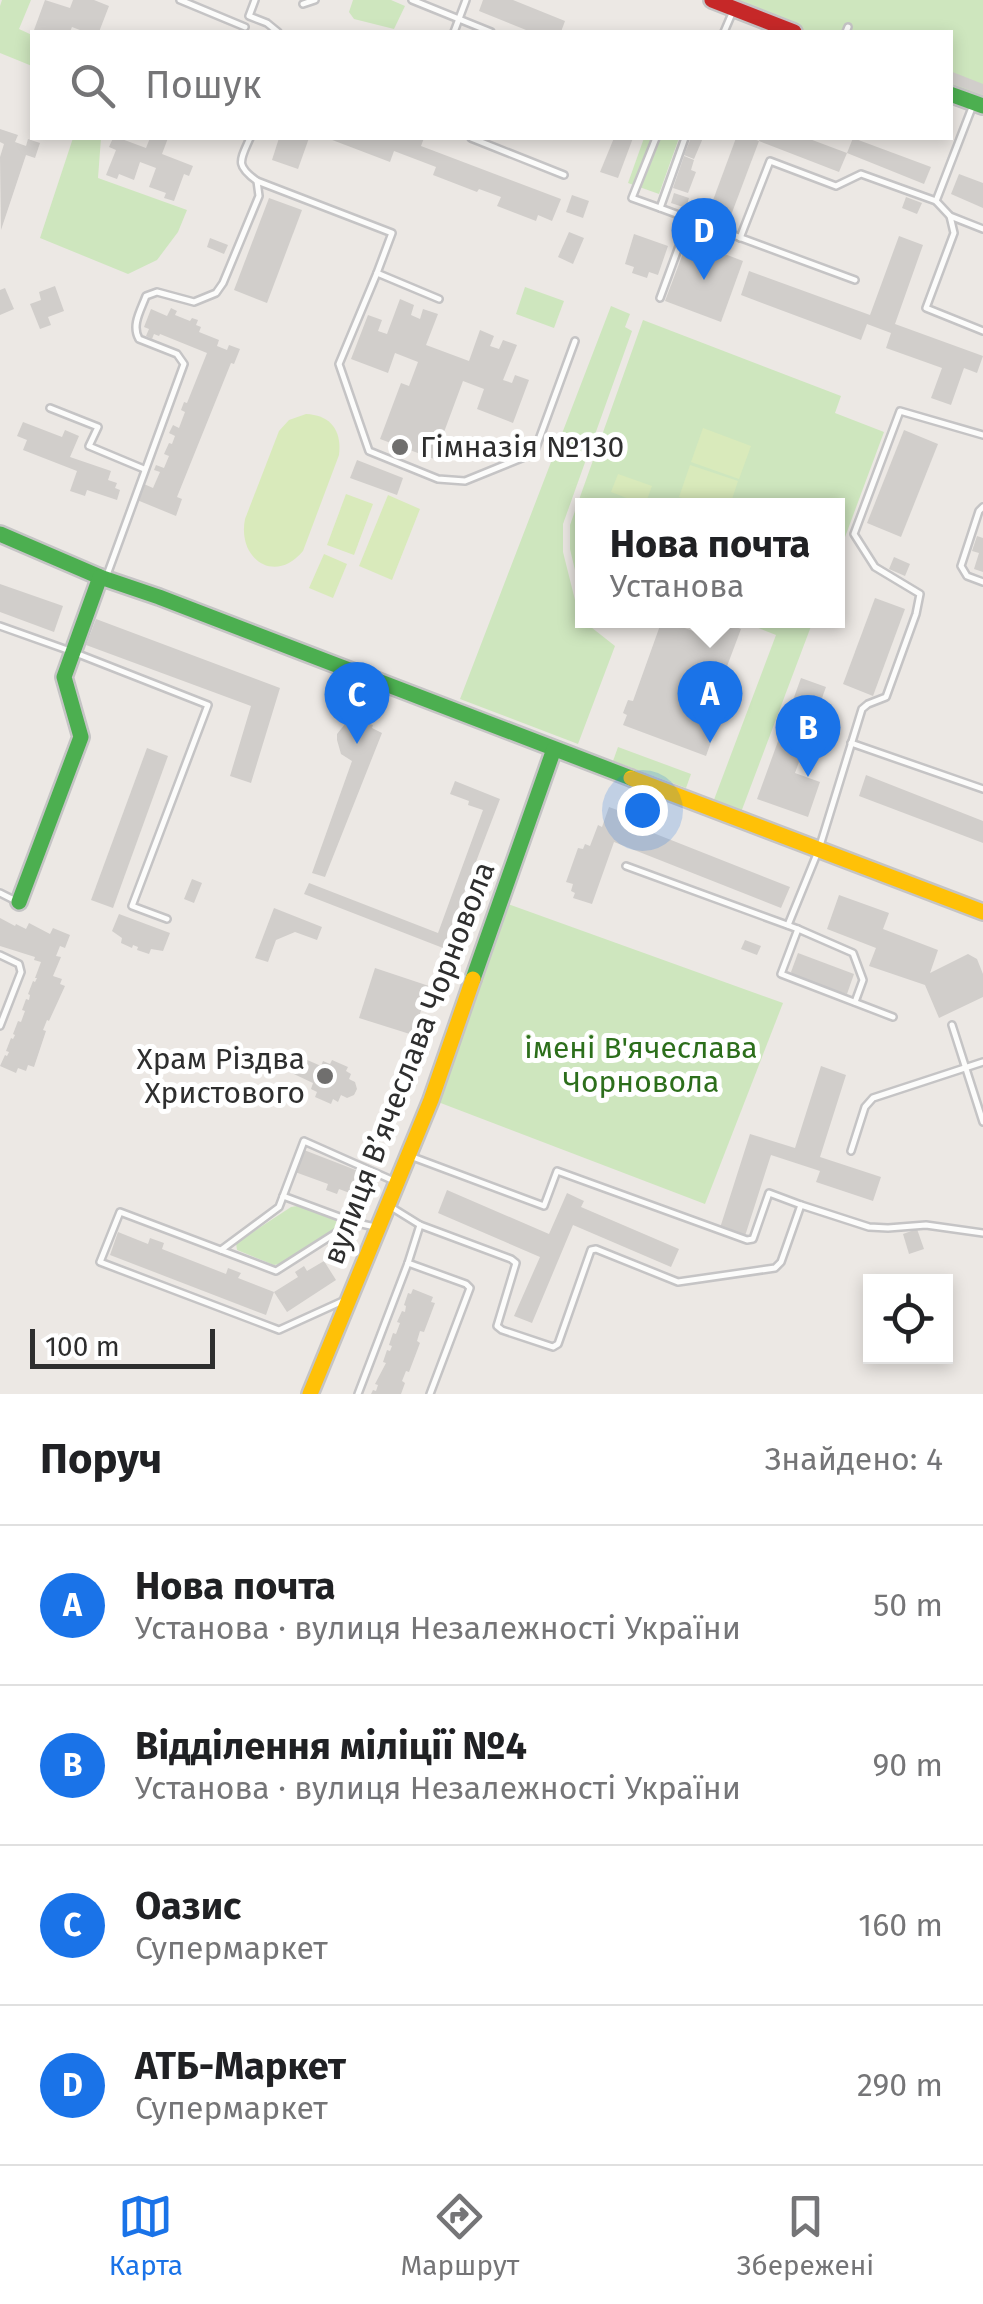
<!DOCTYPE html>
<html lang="uk">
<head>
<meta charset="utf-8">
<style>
	body { margin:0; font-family:"Fira Sans",sans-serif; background:#f6f6f6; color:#202124 }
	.controls { position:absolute; right:30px; bottom:30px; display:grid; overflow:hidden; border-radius:0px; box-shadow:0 5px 15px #0003 }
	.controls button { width:90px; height:90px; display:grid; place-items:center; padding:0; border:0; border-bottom:2px solid #e0e0e0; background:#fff; color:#202124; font:50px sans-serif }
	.scale { position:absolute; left:30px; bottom:25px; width:185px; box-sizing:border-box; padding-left:10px; border:5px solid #2e2e2e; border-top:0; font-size:28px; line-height:35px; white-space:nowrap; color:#2e2e2e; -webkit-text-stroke:8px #fff; paint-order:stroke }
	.you { position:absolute; left:642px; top:810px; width:35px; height:35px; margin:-25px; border:8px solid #fff; border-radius:50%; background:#1a73e8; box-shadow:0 0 0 15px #1a73e833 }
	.badge { display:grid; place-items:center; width:65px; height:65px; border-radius:50%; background:#1a73e8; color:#fff; font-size:32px; font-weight:700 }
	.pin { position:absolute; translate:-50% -82px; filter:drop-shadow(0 2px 5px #0008) }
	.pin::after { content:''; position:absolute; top:52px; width:35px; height:30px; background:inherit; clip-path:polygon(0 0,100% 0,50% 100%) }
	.popup { position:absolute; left:575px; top:498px; width:270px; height:130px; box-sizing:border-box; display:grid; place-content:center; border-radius:0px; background:#fff; filter:drop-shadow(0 2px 8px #0005); font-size:32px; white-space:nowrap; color:#757577 }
	.popup b { font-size:38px; color:#202124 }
	.popup::after { content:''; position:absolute; left:50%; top:100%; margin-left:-20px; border:20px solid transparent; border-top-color:#fff }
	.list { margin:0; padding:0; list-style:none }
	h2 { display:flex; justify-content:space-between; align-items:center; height:130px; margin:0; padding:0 40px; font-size:42px }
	h2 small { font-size:32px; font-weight:400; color:#757577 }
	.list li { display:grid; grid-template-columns:65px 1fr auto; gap:30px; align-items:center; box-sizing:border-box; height:160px; padding:0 40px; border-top:2px solid #e0e0e0 }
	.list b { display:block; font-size:38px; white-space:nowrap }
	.list p { margin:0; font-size:32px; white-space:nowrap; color:#757577 }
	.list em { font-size:32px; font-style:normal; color:#757577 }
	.icon { flex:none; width:55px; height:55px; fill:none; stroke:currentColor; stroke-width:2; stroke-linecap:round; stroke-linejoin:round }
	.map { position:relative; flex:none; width:983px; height:1394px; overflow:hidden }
	.search { position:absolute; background:#fff; box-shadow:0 5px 15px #0003; left:30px; right:30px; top:30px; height:110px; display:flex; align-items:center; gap:25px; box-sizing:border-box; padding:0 35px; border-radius:0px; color:#757577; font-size:38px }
	.sheet { height:770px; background:#fff }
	nav { display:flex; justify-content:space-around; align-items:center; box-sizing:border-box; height:140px; border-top:2px solid #e0e0e0; background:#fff; font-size:28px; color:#757577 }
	nav a { display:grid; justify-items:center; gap:5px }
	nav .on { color:#1a73e8 }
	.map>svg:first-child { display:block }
</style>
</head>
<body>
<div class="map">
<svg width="983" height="1394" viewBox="0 0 983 1394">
	<rect width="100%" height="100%" fill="#ece8e4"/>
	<g fill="#cee6be">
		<path d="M2,0H31L19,29L32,35V66L0,53V6Z"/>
		<path d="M353,0H391L405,6L394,29L354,19L349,12Z"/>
		<path d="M712,0H983V106L951,94L950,32H794Z"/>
		<path d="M73,138H101L98,178L187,210L178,232L157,260L128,274L40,238Z"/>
		<path d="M644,138H679L659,194L628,183Z"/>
		<path d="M525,287L564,301L554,328L516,314Z"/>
		<path d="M611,306L630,314L625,327L632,331L563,524V552L578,612L582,620L615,646L578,744L460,699Z"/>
		<path d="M643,320L841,396L835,413L884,432L838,556V506H582V600L570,549V525Z"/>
		<path d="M741,621H813L740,815L712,805L776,635Z"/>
		<path d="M618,747L691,774L686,788L613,761Z"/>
		<path d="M505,903L783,1003L705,1204L438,1102Z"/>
		<path d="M297,1206L335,1219L337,1223L334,1230L279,1264L274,1265L237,1250L236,1243L291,1207Z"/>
	</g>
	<g fill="#d9eabb">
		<path d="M306,414C331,415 342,431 339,455L303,551C275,585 237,559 245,519L279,431L289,420Z"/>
		<path d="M703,428L751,446L739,479L691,462Z"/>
		<path d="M690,465L738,481L730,505H704L679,497Z"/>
		<path d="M618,474L652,486L645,505L611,492Z"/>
		<path d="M346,494L373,504L354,555L327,545Z"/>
		<path d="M388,495L420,509L392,580L359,566Z"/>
		<path d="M324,554L347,564L333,598L309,588Z"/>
	</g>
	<g fill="#d1cecb">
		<path d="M45,0L70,8L73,0H94L109,6L99,32H85L72,27L70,32H39L34,30Z"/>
		<path d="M483,0H513L565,21L561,32H531L479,11Z"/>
		<path d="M950,71L983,84V95L950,83Z"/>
		<path d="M0,129L18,135L15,142L26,146L28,139L40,143L35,158L26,155L1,230L0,157L4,144L0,142Z"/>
		<path d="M113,138H119L146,148L150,138H168L162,154L193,166L189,176L184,174L174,201L164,198L166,193L149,187L156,168L140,162L134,180L119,174L117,179L106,175L116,150L109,147Z"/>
		<path d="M279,138H309L298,169L272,160Z"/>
		<path d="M327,138H424L421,146L561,199L552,221L538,215L536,221L497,206L501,197L479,189L477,192L433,175L436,167L394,151L390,162Z"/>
		<path d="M614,138H633L618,178L600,172Z"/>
		<path d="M691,138H703L694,159L684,155Z"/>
		<path d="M736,138H751L759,141L730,218L709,211Z"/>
		<path d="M760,138H807L847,153L839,172L759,141Z"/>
		<path d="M853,138L931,167L924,184L847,153Z"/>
		<path d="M684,156L694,160L691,170L696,172L688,193L673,188Z"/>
		<path d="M959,174L983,183V208L951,194Z"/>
		<path d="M674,193L689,198L686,208L671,203Z"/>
		<path d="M572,195L589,201L583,218L566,212Z"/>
		<path d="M906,197L922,203L917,214L902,208Z"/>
		<path d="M269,198L302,210L267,303L234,290Z"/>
		<path d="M569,232L584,238L573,264L558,257Z"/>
		<path d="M634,234L668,246L658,275L649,272L647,278L632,273L634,267L625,264Z"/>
		<path d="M899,236L923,245L895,324L983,356L977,373L964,368L951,405L931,398L942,368L886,348L891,333L867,324L861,340L741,295L749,271L870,315Z"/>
		<path d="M210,238L228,245L224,254L207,247Z"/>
		<path d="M688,240L743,261L721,322L665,301Z"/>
		<path d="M55,286L64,311L48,317L51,325L40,329L30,304L41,300L39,292Z"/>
		<path d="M5,288L14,309L0,315V290Z"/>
		<path d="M400,299L414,305L411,315L420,319L423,309L438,314L426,345L469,361L480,330L494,336L490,346L499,349L503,340L517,345L503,380L512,383L515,375L529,380L513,423L477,409L484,389L463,381L434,459L380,439L401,383L409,386L418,362L395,353L388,373L351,359L368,315L382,320L378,331L387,334Z"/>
		<path d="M171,308L177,311L175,315L190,321L192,318L198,320L196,325L201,327L199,332L219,340L217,346L227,350L229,345L240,349L234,364L231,363L177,497L182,499L176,516L137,500L144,484L153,488L160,472L154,470L156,465L164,468L169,456L164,454L169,443L172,444L175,436L169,433L173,425L179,428L185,412L181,410L184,402L187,403L207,353L160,334L159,336L154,334L152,339L146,336L149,329L144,327L151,309L167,316Z"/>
		<path d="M23,422L62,437L65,430L79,436L70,457L111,471L108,480L117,483L115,488L120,490L117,500L87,490L85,496L70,491L77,471L23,450L27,440L17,436Z"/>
		<path d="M904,430L938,444L901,537L867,523Z"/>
		<path d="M357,460L403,478L397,495L350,478Z"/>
		<path d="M977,536L983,538V572L974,569L979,553L972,551Z"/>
		<path d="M894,557L910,564L905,576L889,569Z"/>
		<path d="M0,584L63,606L54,632L0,612Z"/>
		<path d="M875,598L905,609L873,696L843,684Z"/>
		<path d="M96,619L280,688L251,783L230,776L251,706L86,645Z"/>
		<path d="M662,620L713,638L720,620L741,629L720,685L730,689L706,756L623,725L627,715L623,713L628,700L633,701Z"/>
		<path d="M801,678L826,687L795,773L820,782L808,817L757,799Z"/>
		<path d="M356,720L373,725L372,728L382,733L325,877L312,873L352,761L341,754L337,740V734L345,724Z"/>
		<path d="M147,748L168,756L113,908L91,900Z"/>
		<path d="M866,775L983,821V843L859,796Z"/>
		<path d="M455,781L500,799L443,948L304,894L309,883L438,933L483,810L468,805L469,801L450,794Z"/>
		<path d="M609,807L631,815L628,823L790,887L781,908L614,842L592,904L573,898L575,893L571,891L573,884L566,882L578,848L583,849L585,844L590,846L598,825L602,827Z"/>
		<path d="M192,879L202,883L194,903L184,899Z"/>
		<path d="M839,895L889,913L883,929L938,950L930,973L968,954L977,959L983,974V997L939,1018L925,985L869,966L876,948L827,929Z"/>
		<path d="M274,908L322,927L317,940L295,932L276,940L268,962L255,958Z"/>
		<path d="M119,914L170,933L163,951L151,949L149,954L137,950L138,947L133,945L132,948L121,943L122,938L112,931Z"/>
		<path d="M0,918L15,926L16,924L26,929L29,923L50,934L53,928L70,935L65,948L60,946L56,956L61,957L53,976L62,979L60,984L65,986L49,1021L47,1020L43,1030L46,1031L34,1067L28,1065L26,1071L18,1068L16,1073L0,1066L5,1055L7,1056L9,1052L6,1051L11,1038L13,1039L15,1035L13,1034L18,1021L21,1022L25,1011L22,1010L26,999L29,1000L30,995L28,994L33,981L35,982L37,978H35L41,962L34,960L35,957L0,946Z"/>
		<path d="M745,940L761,946L757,955L741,949Z"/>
		<path d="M798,953L854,974L847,994L795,979L791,972Z"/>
		<path d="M375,968L429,986L413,1035L359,1018Z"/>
		<path d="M289,1052L321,1066L323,1061L330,1064L332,1060L348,1067L346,1071L351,1074L349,1079L355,1082L357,1089L354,1095L347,1098L341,1095L338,1102L333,1099L331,1104L315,1097L317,1092L311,1089L313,1083L281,1068Z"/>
		<path d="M821,1066L846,1075L820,1157L881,1177L873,1201L816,1182L820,1171L771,1155L745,1236L720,1228L750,1134L795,1148Z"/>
		<path d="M304,1150L379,1179L371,1201L339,1189L337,1194L326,1190L328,1184L295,1172Z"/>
		<path d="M447,1190L549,1234L567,1193L584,1201L581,1207L679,1249L671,1267L573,1225L532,1323L514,1316L540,1257L438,1213Z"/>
		<path d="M917,1229L924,1249L909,1254L903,1234Z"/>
		<path d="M118,1232L148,1244L150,1238L164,1243L162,1249L226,1274L228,1268L241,1273L238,1278L274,1292L266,1315L110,1255Z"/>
		<path d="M324,1261L336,1280L287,1312L274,1292L298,1277L295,1272L304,1266L307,1271Z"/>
		<path d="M413,1289L433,1297L431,1302L435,1303L424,1332L420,1331L417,1341L420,1343L409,1372L406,1371L402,1381L405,1383L401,1394H371L373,1390L376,1391L378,1385L375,1384L386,1363L383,1362L387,1350L390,1351L392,1346L389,1345L393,1333L396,1334L400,1323L397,1322L402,1311L405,1312L406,1306L404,1305L408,1293L411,1294Z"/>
	</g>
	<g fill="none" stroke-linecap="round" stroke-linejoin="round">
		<g stroke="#c5c4c5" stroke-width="10">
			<g id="lane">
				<path d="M180,0L245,27"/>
				<path d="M255,0L249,16L267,23L278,32"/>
				<path d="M412,0L491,32"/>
				<path d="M303,4L315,0"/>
				<path d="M454,32L466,0"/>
				<path d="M724,32L733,11"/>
				<path d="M846,32L848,27"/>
				<path d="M973,105L936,201L950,216L954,233L926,308L983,331"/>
				<path d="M471,138L564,175"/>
				<path d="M656,138L632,198L660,208"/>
				<path d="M685,138L660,208L855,280"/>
				<path d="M257,181L392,233L377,273L439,299"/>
				<path d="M950,216L983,229"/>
				<path d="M740,238L770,161L836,186L861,174L936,201"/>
				<path d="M377,273L339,364L369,451L438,479L465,481L534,453L575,341"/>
				<path d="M660,298L689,219"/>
				<path d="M50,408L98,427L89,446L144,469"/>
				<path d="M983,507L979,511L961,566L967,576L983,582"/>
				<path d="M107,575L184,364L177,354L139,339C131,325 141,310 146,296L157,292L194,302L216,293L223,283L259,196L257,181C235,165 240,161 250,138"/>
				<path d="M0,626L73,652L208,705L132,906L167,919"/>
				<path d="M851,743L983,789"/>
				<path d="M626,866L798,929L781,974L893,1017"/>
				<path d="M0,893L16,901"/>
				<path d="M788,925L819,849L862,709L868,704L886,697L916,614L920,594L875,567L854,534L900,411L983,435"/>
				<path d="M798,929L853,953L863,980L855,1002"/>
				<path d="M0,955L19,964L21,972L0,1026"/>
				<path d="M952,1025L983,1122"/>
				<path d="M851,1151L865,1107L873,1098L983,1062"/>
				<path d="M410,1156L544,1206L557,1171L747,1240L753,1239L769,1193L801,1205"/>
				<path d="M283,1196L353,1222L375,1227"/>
				<path d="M391,1207L420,1225L511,1259L516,1263L497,1326L502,1330L553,1347L558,1344L591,1250L596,1249L678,1282L775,1268L781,1262L801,1205L869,1227L888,1228L926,1225L983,1233"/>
				<path d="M221,1250L279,1207L304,1141L394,1181"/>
				<path d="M408,1263L466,1284L470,1288L430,1394"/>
				<path d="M345,1300L279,1330L100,1262L120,1212L276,1271L353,1222"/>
				<path d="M358,1394L408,1263L420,1225"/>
			</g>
		</g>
		<g stroke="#c5c4c5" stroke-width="20">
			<g id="fast">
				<path d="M950,94L983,106"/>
				<path d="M0,534L100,577L159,597L631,778"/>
				<path d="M19,902L81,737L64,677L100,577"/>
				<path d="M473,979L554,749"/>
			</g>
		</g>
		<g stroke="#c5c4c5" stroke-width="20">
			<g id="slow">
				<path d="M631,778L983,912"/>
				<path d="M310,1394L431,1100L473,979"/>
			</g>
		</g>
		<g stroke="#c5c4c5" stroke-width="20">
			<path id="jam" d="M712,0L794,32"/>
		</g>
		<use href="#lane" stroke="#fcfcfb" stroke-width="5"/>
		<use href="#fast" stroke="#4caf50" stroke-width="15"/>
		<use href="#slow" stroke="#ffc107" stroke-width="15"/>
		<use href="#jam" stroke="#c62828" stroke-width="15"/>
	</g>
	<g fill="#706f6e" stroke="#fff" stroke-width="4">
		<circle cx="400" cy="447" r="10"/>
		<circle cx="325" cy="1076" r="10"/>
	</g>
	<g text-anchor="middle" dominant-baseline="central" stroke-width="10" stroke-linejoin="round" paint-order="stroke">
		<g font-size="30" fill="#2e2e2e" stroke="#fff" text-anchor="start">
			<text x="420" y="447">Гімназія №130</text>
			<text x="305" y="1059" text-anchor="end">Храм Різдва<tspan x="305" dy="34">Христового</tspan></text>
		</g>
		<g font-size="30" fill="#2c6e1b" stroke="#fff">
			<text x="641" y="1048">імені В'ячеслава<tspan x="641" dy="34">Чорновола</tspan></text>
		</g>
		<g font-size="30" fill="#2e2e2e" stroke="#fff">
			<text transform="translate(409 1063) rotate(-69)">вулиця Вʼячеслава Чорновола</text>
		</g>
	</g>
</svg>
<div class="controls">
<button><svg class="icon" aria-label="locate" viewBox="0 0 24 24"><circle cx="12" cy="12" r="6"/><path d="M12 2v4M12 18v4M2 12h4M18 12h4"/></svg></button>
</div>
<div class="scale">100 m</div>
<div class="you"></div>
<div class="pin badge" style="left:710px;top:743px">A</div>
<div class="popup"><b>Нова почта</b>Установа</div>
<div class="pin badge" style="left:808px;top:777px">B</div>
<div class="pin badge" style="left:357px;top:744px">C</div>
<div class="pin badge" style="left:704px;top:280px">D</div>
<div class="search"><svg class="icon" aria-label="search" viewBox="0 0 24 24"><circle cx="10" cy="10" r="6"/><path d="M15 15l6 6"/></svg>Пошук</div>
</div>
<section class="sheet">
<h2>Поруч<small>Знайдено: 4</small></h2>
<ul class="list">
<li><span class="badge">A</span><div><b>Нова почта</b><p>Установа · вулиця Незалежності України</p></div><em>50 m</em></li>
<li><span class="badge">B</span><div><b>Відділення міліції №4</b><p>Установа · вулиця Незалежності України</p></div><em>90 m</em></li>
<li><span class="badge">C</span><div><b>Оазис</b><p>Супермаркет</p></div><em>160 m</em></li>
<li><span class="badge">D</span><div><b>АТБ-Маркет</b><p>Супермаркет</p></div><em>290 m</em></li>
</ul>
</section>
<nav>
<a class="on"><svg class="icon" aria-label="map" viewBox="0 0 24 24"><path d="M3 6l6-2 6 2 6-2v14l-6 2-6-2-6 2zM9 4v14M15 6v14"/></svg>Карта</a>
<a><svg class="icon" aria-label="directions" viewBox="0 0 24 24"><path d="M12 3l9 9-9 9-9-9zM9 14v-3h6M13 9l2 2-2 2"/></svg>Маршрут</a>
<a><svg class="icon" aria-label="saved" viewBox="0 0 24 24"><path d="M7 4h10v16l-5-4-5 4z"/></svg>Збережені</a>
</nav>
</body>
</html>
